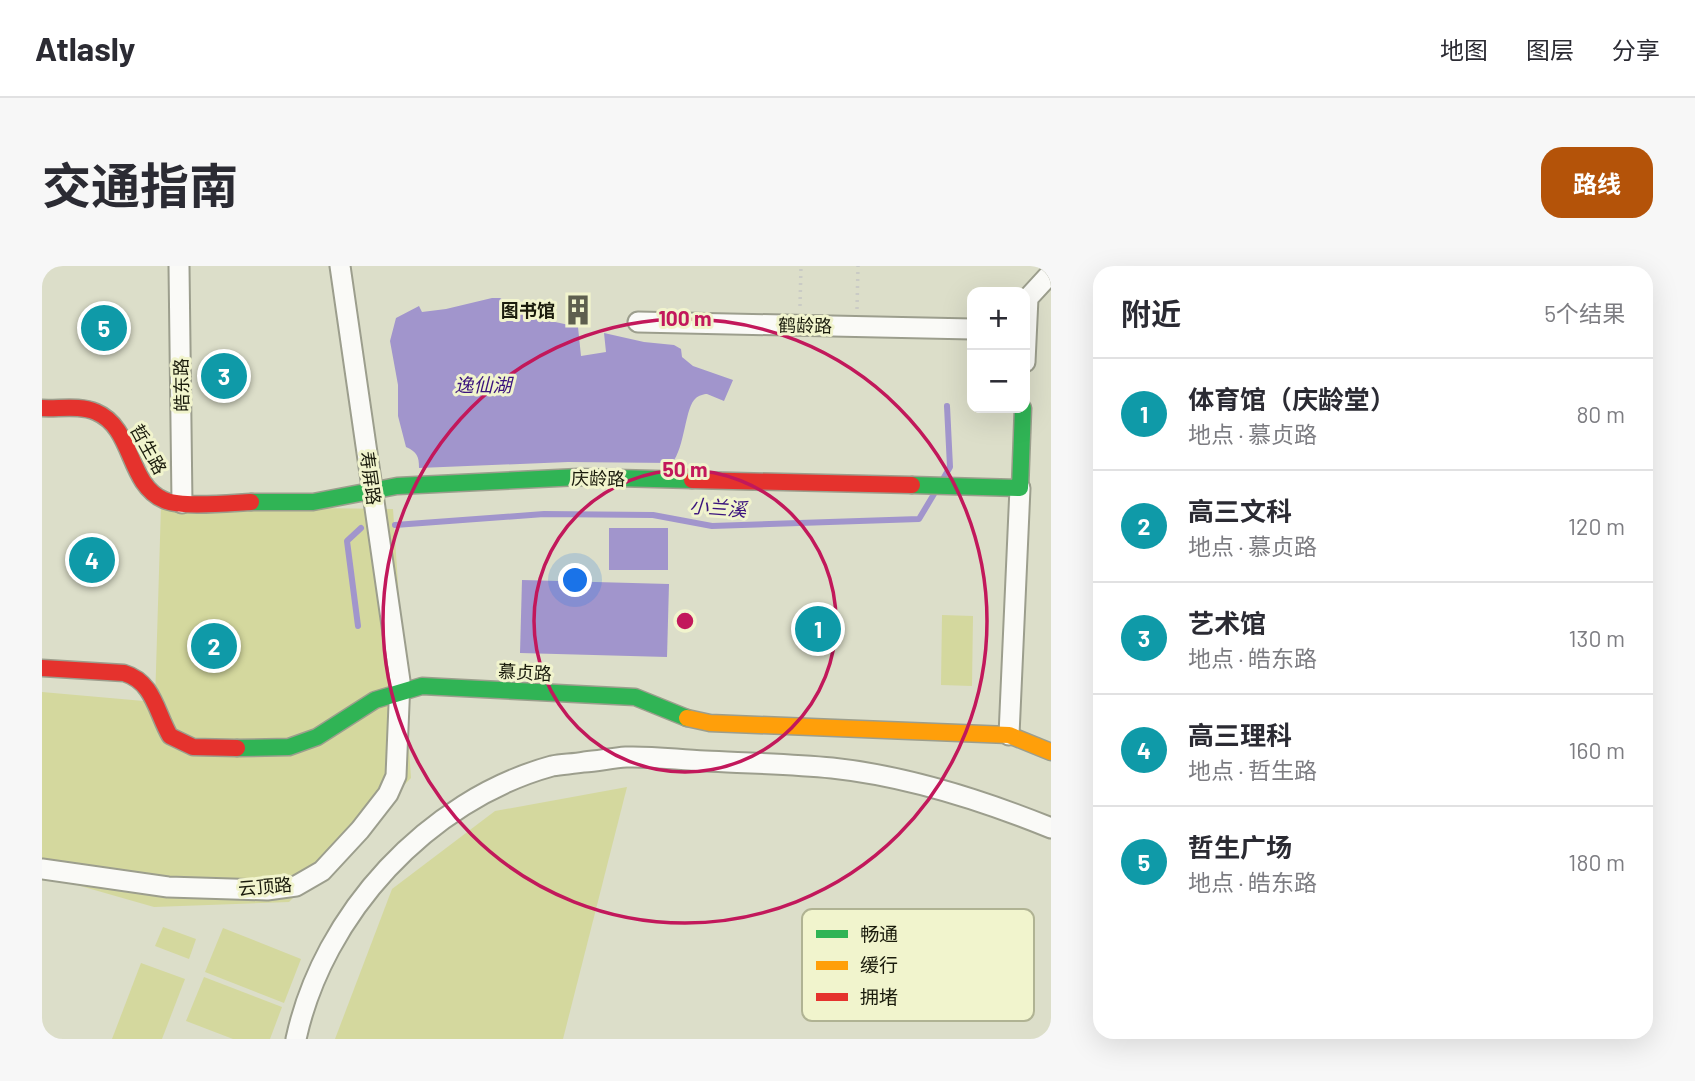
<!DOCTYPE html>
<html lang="zh">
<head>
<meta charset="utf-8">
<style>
	body { margin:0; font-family:Barlow,"Noto Sans SC",sans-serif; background:#f7f7f7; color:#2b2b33 }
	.controls { position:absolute; right:21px; top:21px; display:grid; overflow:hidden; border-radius:14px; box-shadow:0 7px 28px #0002 }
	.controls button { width:63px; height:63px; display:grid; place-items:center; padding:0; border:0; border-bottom:2px solid #e1e1e2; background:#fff; color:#2b2b33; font:35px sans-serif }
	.you { position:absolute; left:534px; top:315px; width:24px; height:24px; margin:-18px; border:5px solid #fff; border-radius:50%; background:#1a73e8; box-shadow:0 0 0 10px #1a73e833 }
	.badge { display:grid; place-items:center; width:46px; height:46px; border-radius:50%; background:#b45309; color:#fff; font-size:23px; font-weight:700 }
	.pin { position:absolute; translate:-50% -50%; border:4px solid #fff; box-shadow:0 2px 7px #0006 }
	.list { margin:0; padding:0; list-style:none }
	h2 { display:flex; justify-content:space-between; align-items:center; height:91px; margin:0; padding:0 28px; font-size:30px }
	h2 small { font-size:23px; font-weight:400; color:#7c7c81 }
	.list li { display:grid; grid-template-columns:46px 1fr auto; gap:21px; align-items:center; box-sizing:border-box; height:112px; padding:0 28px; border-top:2px solid #e1e1e2 }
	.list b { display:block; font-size:26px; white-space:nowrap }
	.list p { margin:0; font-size:23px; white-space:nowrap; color:#7c7c81 }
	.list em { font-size:23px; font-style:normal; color:#7c7c81 }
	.map { position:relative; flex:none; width:1009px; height:773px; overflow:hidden; border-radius:21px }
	header { display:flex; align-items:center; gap:42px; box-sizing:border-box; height:98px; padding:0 35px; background:#fff; border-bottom:2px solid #e1e1e2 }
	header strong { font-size:33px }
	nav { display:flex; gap:38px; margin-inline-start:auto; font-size:24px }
	.intro { display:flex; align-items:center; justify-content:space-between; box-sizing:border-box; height:168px; padding:0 42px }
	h1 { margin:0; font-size:49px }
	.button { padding:18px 32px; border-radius:21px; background:#b45309; color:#fff; font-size:24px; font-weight:700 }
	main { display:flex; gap:42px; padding:0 42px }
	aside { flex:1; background:#fff; border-radius:21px; box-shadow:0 7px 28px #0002 }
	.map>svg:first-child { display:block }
</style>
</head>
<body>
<header>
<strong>Atlasly</strong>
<nav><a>地图</a><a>图层</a><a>分享</a></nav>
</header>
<div class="intro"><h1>交通指南</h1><a class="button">路线</a></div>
<main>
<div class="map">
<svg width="1009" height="773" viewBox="0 0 1009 773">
	<rect width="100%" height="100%" fill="#dcdec9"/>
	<g fill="#d4d89e">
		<path d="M119,240L351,243L369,512L247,636L112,641L0,609V426L113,436Z"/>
		<path d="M900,349L931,350L930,420L899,419Z"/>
		<path d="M585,521L521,773H293L350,623L453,545Z"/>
		<path d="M121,661L154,673L147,693L113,680Z"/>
		<path d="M181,662L259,693L242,737L163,706Z"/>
		<path d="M99,697L143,713L120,773H70Z"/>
		<path d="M162,711L240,741L228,773H191L144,755Z"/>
	</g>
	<g fill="#a195cc">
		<path d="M450,32H458L486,50L536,61L539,90L564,86L562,67L602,76L632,79L639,83L640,91L651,100L691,114L682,135L665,128C662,128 656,130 654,132C643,140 643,182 630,197L526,196L377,202C377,190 375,186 364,181L356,150V119L348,75L354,52L377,40L380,46L404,43Z"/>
		<rect x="567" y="262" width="59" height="42"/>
		<path d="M480,314L627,318L625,391L478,387Z"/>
	</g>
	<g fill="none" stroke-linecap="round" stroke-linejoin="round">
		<g stroke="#a195cc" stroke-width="6">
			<path d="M901,213L908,201L905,140"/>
			<path d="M353,259L502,248L611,249L670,260L877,253L892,228"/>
			<path d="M316,360L305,275L319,262"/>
		</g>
		<g stroke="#9c9e8d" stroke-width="23">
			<g id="street">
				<path d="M137,0L140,237"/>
				<path d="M596,56L930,63"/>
				<path d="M983,96L986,32L1009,7"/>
				<path d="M967,469L978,222"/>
				<path d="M0,603L126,621L225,624L254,620L280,605L318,564L346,528L354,510L358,415L298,0"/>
				<path d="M254,773C281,648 386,534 510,500C520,498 531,498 542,496C556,495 570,492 584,491C610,490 637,494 663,495C705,497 748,498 790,502C865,510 940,534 1009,562"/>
			</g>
		</g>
		<g stroke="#9c9e8d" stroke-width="19">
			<g id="fast">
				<path d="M870,219L978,222L981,142"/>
				<path d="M209,236H271L355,220L537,211L650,214"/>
				<path d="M195,482L247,481L275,471L333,434L380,420L593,431L645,452"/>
			</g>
		</g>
		<g stroke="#9c9e8d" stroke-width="19">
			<path id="slow" d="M645,452L668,457L967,469L1009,486"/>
		</g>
		<g stroke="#9c9e8d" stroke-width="19">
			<g id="jam">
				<path d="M0,142C17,143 38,139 54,146C92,162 85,218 122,234C138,242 188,237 209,236"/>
				<path d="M650,214L870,219"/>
				<path d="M0,402L82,407C112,416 114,446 128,470L151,481L195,482"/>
			</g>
		</g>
		<g stroke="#cacbc5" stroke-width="3.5" stroke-dasharray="2 5" stroke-linecap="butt">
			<path d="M758,40L759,0"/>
			<path d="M815,43L816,0"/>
		</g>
		<use href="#street" stroke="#fafaf7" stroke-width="19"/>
		<use href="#fast" stroke="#30b455" stroke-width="16"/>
		<use href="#slow" stroke="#ff9f0a" stroke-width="16"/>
		<use href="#jam" stroke="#e5322d" stroke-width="16"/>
	</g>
	<g fill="none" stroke="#c2185b" stroke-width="3.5">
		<circle cx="643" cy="355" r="151"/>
		<circle cx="643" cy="355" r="302"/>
	</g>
	<defs>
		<g id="building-bare" transform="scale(2.415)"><path d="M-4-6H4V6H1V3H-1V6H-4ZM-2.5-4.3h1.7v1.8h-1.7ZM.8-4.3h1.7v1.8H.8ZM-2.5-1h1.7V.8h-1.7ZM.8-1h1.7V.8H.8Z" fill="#5e5f4e" stroke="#f1f4cd" stroke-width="2.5" paint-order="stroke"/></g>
	</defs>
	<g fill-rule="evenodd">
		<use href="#building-bare" x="536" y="44"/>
	</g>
	<g text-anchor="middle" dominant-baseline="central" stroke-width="6" stroke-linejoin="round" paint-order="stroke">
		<g font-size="18" font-weight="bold" fill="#1a1b0c" stroke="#f1f4cd" text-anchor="end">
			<text x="513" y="44">图书馆</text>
		</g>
		<g font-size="18" fill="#1a1b0c" stroke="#f1f4cd">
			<text transform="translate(763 59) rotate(1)">鹤龄路</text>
			<text transform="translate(139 119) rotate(-91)">皓东路</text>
			<text transform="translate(107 183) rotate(61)">哲生路</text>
			<text transform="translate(329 212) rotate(82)">寿屏路</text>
			<text transform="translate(556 212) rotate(1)">庆龄路</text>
			<text transform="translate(483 406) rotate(3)">慕贞路</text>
			<text transform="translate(223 620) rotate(-5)">云顶路</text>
		</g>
		<g font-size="19" font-style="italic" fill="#3a137d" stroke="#f1f4cd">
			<text x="441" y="118">逸仙湖</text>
			<text transform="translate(676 241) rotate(4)">小兰溪</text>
		</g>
	</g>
	<rect x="760" y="643" width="232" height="112" rx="10" fill="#f1f4cd" stroke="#b0b393" stroke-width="2"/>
	<rect x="774" y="664" width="32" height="8" fill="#30b455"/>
	<rect x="774" y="695" width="32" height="9" fill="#ff9f0a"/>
	<rect x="774" y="727" width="32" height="8" fill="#e5322d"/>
	<g font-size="19" fill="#1a1b0c">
		<text x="818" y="675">畅通</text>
		<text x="818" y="706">缓行</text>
		<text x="818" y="738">拥堵</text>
	</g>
	<circle cx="643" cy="355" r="10" fill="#c2185b" stroke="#f1f4cd" stroke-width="3.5"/>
	<g font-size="21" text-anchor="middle" font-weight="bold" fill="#c2185b" stroke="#f1f4cd" stroke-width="6" stroke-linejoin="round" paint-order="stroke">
		<text x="643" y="60">100 m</text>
		<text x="643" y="211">50 m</text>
	</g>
</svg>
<div class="controls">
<button>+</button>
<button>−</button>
</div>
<div class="you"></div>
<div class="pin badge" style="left:776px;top:363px;background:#0f9aa8">1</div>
<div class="pin badge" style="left:172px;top:380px;background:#0f9aa8">2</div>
<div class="pin badge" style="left:182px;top:110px;background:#0f9aa8">3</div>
<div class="pin badge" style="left:50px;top:294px;background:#0f9aa8">4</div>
<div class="pin badge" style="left:62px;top:62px;background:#0f9aa8">5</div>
</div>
<aside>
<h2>附近<small>5个结果</small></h2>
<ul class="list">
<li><span class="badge" style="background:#0f9aa8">1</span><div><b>体育馆（庆龄堂）</b><p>地点 · 慕贞路</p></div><em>80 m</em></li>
<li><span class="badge" style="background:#0f9aa8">2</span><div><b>高三文科</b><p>地点 · 慕贞路</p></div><em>120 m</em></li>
<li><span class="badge" style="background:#0f9aa8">3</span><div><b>艺术馆</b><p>地点 · 皓东路</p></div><em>130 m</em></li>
<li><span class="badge" style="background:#0f9aa8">4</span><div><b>高三理科</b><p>地点 · 哲生路</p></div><em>160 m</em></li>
<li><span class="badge" style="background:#0f9aa8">5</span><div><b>哲生广场</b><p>地点 · 皓东路</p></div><em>180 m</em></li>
</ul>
</aside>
</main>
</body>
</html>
